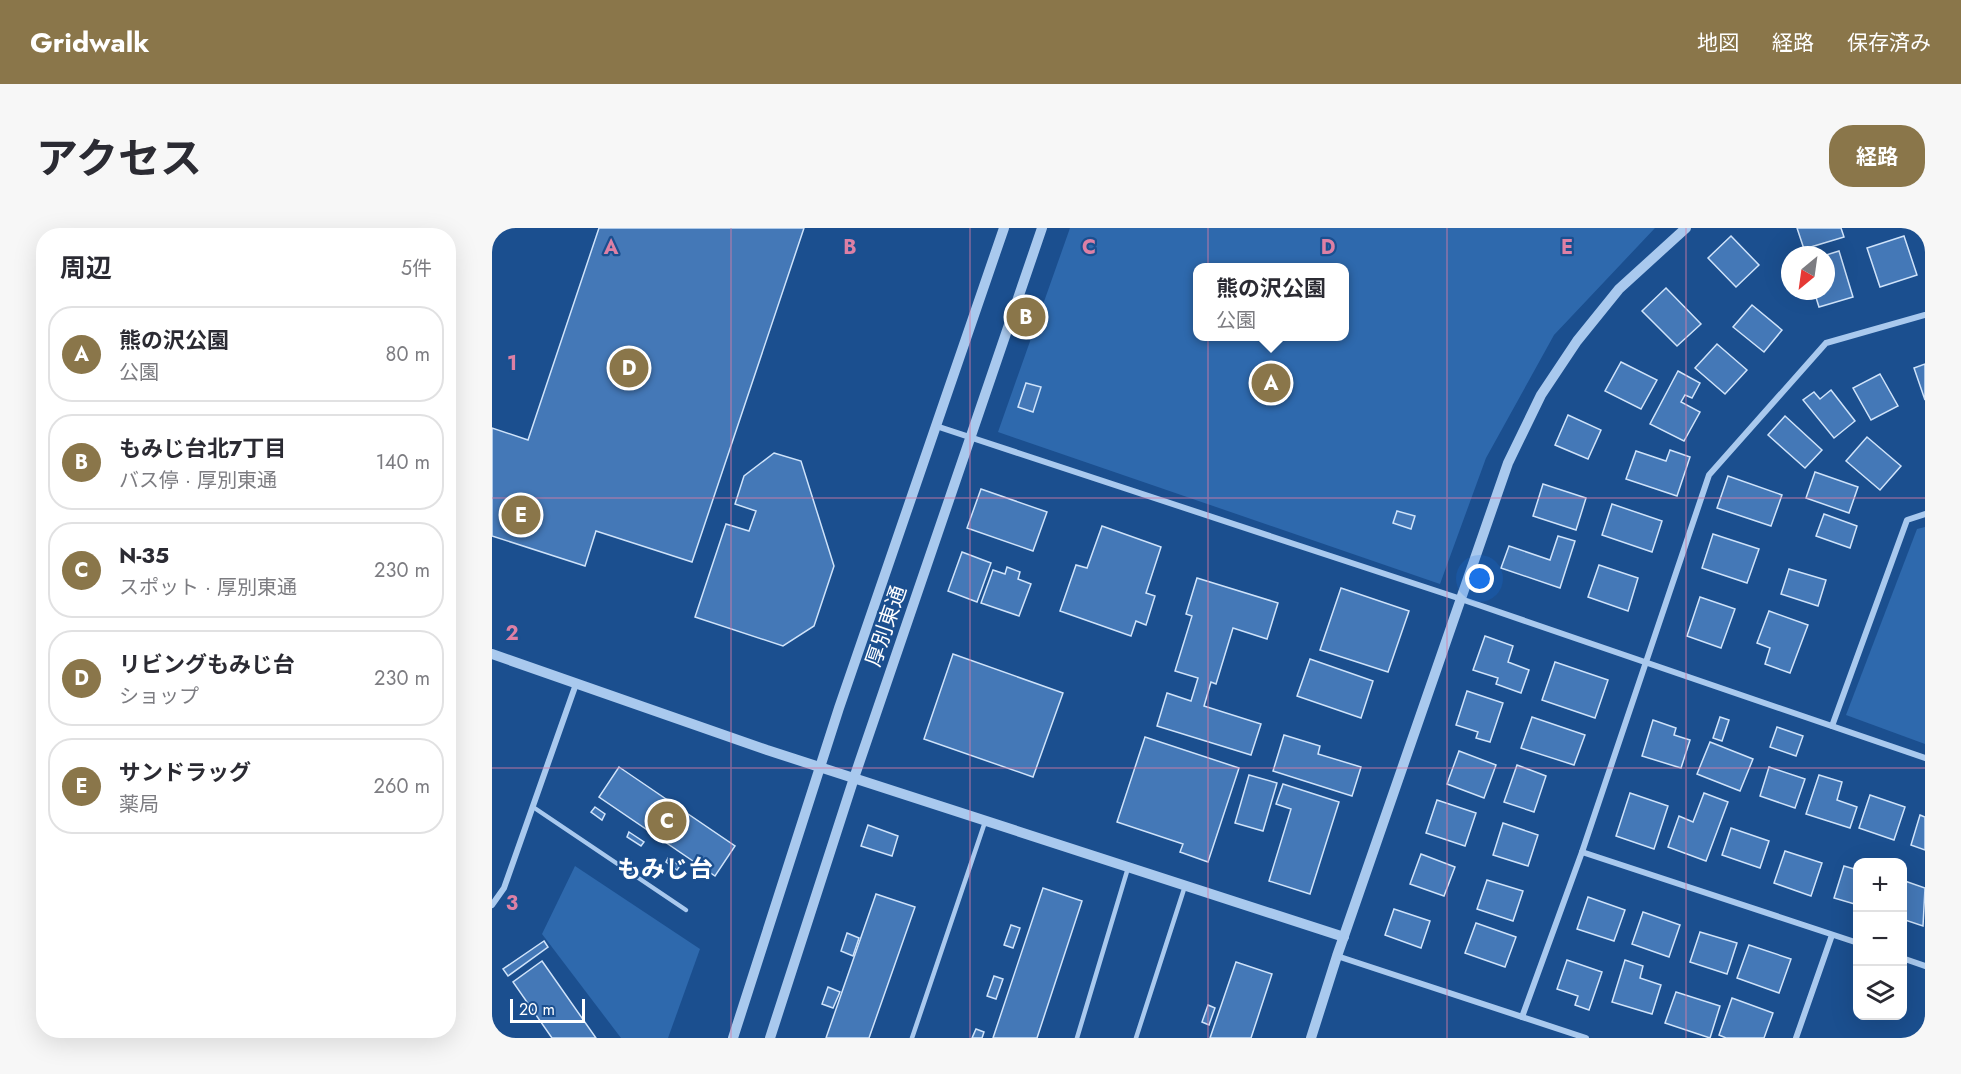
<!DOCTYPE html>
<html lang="ja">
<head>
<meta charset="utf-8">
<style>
	body { margin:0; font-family:Jost,"Noto Sans JP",sans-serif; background:#f7f7f7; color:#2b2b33 }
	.controls { position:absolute; right:18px; bottom:18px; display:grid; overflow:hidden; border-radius:12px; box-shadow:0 6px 24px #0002 }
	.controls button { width:54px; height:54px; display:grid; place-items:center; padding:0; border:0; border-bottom:2px solid #e1e1e2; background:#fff; color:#2b2b33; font:30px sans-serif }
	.compass { position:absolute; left:1289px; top:18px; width:54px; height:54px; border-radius:50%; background:#fff; box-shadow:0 6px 24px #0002; rotate:209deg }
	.scale { position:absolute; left:18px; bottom:15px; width:75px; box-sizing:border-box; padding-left:6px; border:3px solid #fff; border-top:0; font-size:16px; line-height:21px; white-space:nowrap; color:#fff; -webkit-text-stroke:4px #1b4f8f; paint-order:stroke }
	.you { position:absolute; left:988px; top:351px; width:21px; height:21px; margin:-15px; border:4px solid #fff; border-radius:50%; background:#1a73e8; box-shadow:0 0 0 9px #1a73e833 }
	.badge { display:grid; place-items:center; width:39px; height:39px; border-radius:50%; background:#8a764a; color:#fff; font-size:20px; font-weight:700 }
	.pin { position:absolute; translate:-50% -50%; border:3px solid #fff; box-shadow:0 2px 6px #0006 }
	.popup { position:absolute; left:701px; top:35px; width:156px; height:78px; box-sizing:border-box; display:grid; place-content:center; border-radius:12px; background:#fff; filter:drop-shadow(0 2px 4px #0005); font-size:20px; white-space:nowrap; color:#7c7c81 }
	.popup b { font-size:22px; color:#2b2b33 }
	.popup::after { content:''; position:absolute; left:50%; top:100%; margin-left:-12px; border:12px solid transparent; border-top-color:#fff }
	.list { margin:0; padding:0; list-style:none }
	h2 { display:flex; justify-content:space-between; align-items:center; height:78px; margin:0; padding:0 24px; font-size:26px }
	h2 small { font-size:20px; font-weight:400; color:#7c7c81 }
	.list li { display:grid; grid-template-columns:39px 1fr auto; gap:18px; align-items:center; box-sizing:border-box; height:96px; margin:0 12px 12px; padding:0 12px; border:2px solid #e1e1e2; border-radius:24px }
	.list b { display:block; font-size:22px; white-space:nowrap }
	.list p { margin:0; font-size:20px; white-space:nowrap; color:#7c7c81 }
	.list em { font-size:20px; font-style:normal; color:#7c7c81 }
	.icon { flex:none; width:33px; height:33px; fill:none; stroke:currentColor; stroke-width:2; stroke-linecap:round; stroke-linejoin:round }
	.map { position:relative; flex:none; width:1433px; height:810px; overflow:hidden; border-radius:24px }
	header { display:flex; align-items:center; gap:36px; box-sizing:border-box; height:84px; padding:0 30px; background:#8a764a; color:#fff }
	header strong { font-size:28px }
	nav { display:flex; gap:33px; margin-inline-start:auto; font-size:21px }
	.intro { display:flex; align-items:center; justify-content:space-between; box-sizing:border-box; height:144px; padding:0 36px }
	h1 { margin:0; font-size:42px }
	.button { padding:15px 27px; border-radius:24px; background:#8a764a; color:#fff; font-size:21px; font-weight:700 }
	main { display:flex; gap:36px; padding:0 36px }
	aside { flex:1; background:#fff; border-radius:24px; box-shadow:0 6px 24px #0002 }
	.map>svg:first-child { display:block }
</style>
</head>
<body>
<header>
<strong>Gridwalk</strong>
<nav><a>地図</a><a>経路</a><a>保存済み</a></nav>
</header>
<div class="intro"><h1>アクセス</h1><a class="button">経路</a></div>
<main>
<aside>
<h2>周辺<small>5件</small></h2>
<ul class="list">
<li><span class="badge">A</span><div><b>熊の沢公園</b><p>公園</p></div><em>80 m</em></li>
<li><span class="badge">B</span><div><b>もみじ台北7丁目</b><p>バス停 · 厚別東通</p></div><em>140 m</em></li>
<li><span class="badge">C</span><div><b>N-35</b><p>スポット · 厚別東通</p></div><em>230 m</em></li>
<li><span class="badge">D</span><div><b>リビングもみじ台</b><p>ショップ</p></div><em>230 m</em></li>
<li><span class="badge">E</span><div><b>サンドラッグ</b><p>薬局</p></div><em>260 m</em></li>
</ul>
</aside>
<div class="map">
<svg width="1433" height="810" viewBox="0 0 1433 810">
	<rect width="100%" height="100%" fill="#1b4f8f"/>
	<g fill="#2e69ad" fill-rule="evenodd">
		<path d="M578,0H1163L1062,107L994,230L948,356L506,204ZM706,39H852V108H706Z"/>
		<path d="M1433,299V516L1354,487L1425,301Z"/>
		<path d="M83,638L208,721L176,810H129L50,706Z"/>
	</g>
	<g fill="#4478b7" stroke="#cfe3fa" stroke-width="1.5">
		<path d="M107,0H312L200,334L104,303L93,338L0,308V200L36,212Z"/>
		<path d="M1305,0H1349L1352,9L1312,21Z"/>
		<path d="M1239,8L1267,37L1244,59L1216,30Z"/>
		<path d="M1412,8L1425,47L1388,59L1375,20Z"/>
		<path d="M1347,23L1361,69L1327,79L1322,63H1334V27Z"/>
		<path d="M1174,60L1209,96L1185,118L1150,83Z"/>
		<path d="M1260,77L1290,102L1272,124L1241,99Z"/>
		<path d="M1225,116L1255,142L1233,166L1203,140Z"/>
		<path d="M1129,134L1165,152L1149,181L1113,163Z"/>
		<path d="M1433,136V172L1422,140Z"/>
		<path d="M1186,143L1208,155L1200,170L1193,167L1189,174L1208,184L1192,213L1158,196Z"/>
		<path d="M1388,146L1406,178L1379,192L1361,160Z"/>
		<path d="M534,155L549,159L541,184L526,179Z"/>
		<path d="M1339,162L1363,193L1342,210L1311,172L1322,164L1328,171Z"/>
		<path d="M1076,187L1109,202L1096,231L1063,217Z"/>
		<path d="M1293,188L1330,222L1313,240L1276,207Z"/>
		<path d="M1375,209L1409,238L1388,262L1354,233Z"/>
		<path d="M1178,222L1198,229L1185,268L1134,251L1144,223L1174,233Z"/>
		<path d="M282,225L309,233L342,338L322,398L291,418L203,389L234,296L257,303L264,283L243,276L252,248Z"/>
		<path d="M1323,244L1366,259L1357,285L1314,270Z"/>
		<path d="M1236,248L1290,267L1279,298L1225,280Z"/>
		<path d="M1051,256L1094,270L1084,302L1041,288Z"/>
		<path d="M489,261L555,284L541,323L475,300Z"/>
		<path d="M1120,276L1170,293L1160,324L1110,307Z"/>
		<path d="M905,283L923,288L919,301L901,295Z"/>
		<path d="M1332,286L1365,298L1358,320L1324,308Z"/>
		<path d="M610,298L669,319L654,365L663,368L654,397L644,393L639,408L568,383L584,337L595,340Z"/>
		<path d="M1221,306L1267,321L1255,355L1210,340Z"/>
		<path d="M1066,308L1083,313L1068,360L1009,340L1017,318L1058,332Z"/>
		<path d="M470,324L499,335L485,374L456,363Z"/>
		<path d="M1107,337L1146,350L1136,383L1096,369Z"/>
		<path d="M515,339L528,344L526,351L539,356L527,388L489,375L501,342L513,346Z"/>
		<path d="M1297,341L1334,352L1326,378L1289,366Z"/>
		<path d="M705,350L786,375L775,411L741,400L724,456L719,454L712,478L769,496L759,527L665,498L675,465L699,473L706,450L683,443L700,388L694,386Z"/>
		<path d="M849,360L917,383L896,444L828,422Z"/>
		<path d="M1208,369L1243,381L1229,420L1195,408Z"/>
		<path d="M1277,383L1316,397L1298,445L1273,436L1278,420L1265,415Z"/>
		<path d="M993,408L1021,418L1016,434L1037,442L1029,465L1004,456L1006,450L981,442Z"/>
		<path d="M461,426L571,465L541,549L432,511Z"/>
		<path d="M818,431L881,453L869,490L805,468Z"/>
		<path d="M1063,434L1116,452L1103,490L1050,472Z"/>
		<path d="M975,463L1011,475L998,514L984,510L986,504L964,497Z"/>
		<path d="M1040,489L1093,507L1082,537L1029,520Z"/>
		<path d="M1228,489L1237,492L1230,513L1221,510Z"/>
		<path d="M1161,492L1184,500L1182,507L1198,512L1189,540L1150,528Z"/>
		<path d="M1285,499L1311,508L1304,528L1278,519Z"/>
		<path d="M792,507L828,518L826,526L869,539L860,568L781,543Z"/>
		<path d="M653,509L747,540L716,634L688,624L691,616L625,594Z"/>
		<path d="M1218,514L1261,531L1248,563L1205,546Z"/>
		<path d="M967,523L1004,537L992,570L955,556Z"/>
		<path d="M1025,537L1054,548L1042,584L1012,574Z"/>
		<path d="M127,539L243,618L223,648L107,569Z"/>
		<path d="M1277,539L1313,551L1303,580L1268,568Z"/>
		<path d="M757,547L785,555L771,603L743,595Z"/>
		<path d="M1327,547L1350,554L1345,572L1365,579L1358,600L1314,586Z"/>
		<path d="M791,556L847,574L818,666L777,653L799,581L784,576Z"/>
		<path d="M1138,565L1176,578L1162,621L1124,608Z"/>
		<path d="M1212,565L1236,574L1214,633L1176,619L1187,588L1201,594Z"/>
		<path d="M1378,567L1413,579L1402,612L1367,600Z"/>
		<path d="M945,572L984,585L973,618L934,605Z"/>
		<path d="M103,579L113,586L110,592L99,584Z"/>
		<path d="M1428,587L1433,589V622L1419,617Z"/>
		<path d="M1011,595L1046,607L1036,638L1001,627Z"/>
		<path d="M376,597L406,608L400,628L369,618Z"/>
		<path d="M1239,600L1277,613L1268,640L1230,627Z"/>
		<path d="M137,604L152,614L149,618L135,609Z"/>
		<path d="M1293,623L1330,635L1319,668L1282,655Z"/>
		<path d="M929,626L963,639L952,668L918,656Z"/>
		<path d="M176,630L188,638L185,642L174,634Z"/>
		<path d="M1352,638L1366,642V677L1342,670Z"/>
		<path d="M995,652L1031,663L1021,693L985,681Z"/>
		<path d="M1410,652L1433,660L1431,698L1410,691Z"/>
		<path d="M551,660L590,673L545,810H501Z"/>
		<path d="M384,666L423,679L377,810H334Z"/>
		<path d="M1096,669L1133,682L1122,713L1085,701Z"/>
		<path d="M902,681L938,693L929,720L893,707Z"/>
		<path d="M1151,684L1188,697L1177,729L1140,716Z"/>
		<path d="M984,695L1024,709L1013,739L973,725Z"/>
		<path d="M519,697L528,700L521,720L512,717Z"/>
		<path d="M1208,704L1245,715L1235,746L1198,734Z"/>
		<path d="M355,705L367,710L361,728L349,723Z"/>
		<path d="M52,713L56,719L16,748L11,741Z"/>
		<path d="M1257,717L1299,731L1287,765L1245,750Z"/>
		<path d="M1075,732L1110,744L1097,782L1083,777L1086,768L1065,761Z"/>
		<path d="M1133,732L1151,738L1148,750L1169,757L1160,786L1120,774Z"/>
		<path d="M50,733L104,810H60L21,754Z"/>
		<path d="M744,734L780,746L759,810H718Z"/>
		<path d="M502,748L511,751L504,771L495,768Z"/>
		<path d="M336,759L348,764L341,780L330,776Z"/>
		<path d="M1184,764L1228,778L1218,810L1173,795Z"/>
		<path d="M1240,770L1281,785L1272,810H1234L1227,807Z"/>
		<path d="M716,777L723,780L717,797L710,794Z"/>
		<path d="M484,801L492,804L490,810H480Z"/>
	</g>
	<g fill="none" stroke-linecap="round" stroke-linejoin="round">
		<g stroke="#a9c9ee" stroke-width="4.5">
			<path d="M41,579L194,682"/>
			<path d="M0,799L8,810"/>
			<path d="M420,810L493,594"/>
			<path d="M585,810L636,640"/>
			<path d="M644,810L693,658"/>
		</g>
		<g stroke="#a9c9ee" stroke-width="6">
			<path d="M444,198L969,371L1433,530"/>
			<path d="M1340,498L1415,292L1433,286"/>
			<path d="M1090,624L1366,715"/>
			<path d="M0,677L12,660L84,456"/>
			<path d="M845,728L1094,810"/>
			<path d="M1410,730L1433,738"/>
			<path d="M1030,789L1090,624L1217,247L1334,115L1433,87"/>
			<path d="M1304,810L1340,707"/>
		</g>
		<g stroke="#a9c9ee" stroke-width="10">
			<path d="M0,426L275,522L852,709"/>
			<path d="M241,810L347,480L512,0"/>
			<path d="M278,810L362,550L550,0"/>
			<path d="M819,810L845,728L1016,235L1049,167L1085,113L1127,61L1194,0"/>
		</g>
	</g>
	<path fill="none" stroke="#dd80a5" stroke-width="1.5" stroke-opacity="0.55" d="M239,0V810M478,0V810M716,0V810M955,0V810M1194,0V810M0,270H1433M0,540H1433"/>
	<g text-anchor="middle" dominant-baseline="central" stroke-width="4.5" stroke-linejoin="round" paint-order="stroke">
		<g font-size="21" fill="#fff" stroke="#1b4f8f">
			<text transform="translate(394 398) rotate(-71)">厚別東通</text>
		</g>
		<g font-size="24" font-weight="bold" fill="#fff" stroke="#1b4f8f">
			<text x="173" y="640">もみじ台</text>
		</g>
	</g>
	<g font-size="20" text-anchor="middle" font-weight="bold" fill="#dd80a5" stroke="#1b4f8f" stroke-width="4.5" stroke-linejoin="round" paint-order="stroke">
		<text x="119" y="26">A</text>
		<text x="358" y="26">B</text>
		<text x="597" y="26">C</text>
		<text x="836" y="26">D</text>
		<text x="1075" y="26">E</text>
		<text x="20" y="142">1</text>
		<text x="20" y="412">2</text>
		<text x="20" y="682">3</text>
	</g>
</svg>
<div class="controls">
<button>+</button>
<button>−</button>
<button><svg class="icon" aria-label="layers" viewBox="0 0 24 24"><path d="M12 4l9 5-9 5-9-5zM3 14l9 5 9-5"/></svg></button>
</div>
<svg class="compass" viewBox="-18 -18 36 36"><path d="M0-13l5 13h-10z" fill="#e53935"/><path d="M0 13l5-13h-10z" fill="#7c7c81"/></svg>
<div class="scale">20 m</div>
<div class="you"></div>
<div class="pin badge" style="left:779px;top:155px">A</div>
<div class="popup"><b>熊の沢公園</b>公園</div>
<div class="pin badge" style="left:534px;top:89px">B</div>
<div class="pin badge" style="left:175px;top:593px">C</div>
<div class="pin badge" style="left:137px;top:140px">D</div>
<div class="pin badge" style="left:29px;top:287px">E</div>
</div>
</main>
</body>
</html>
